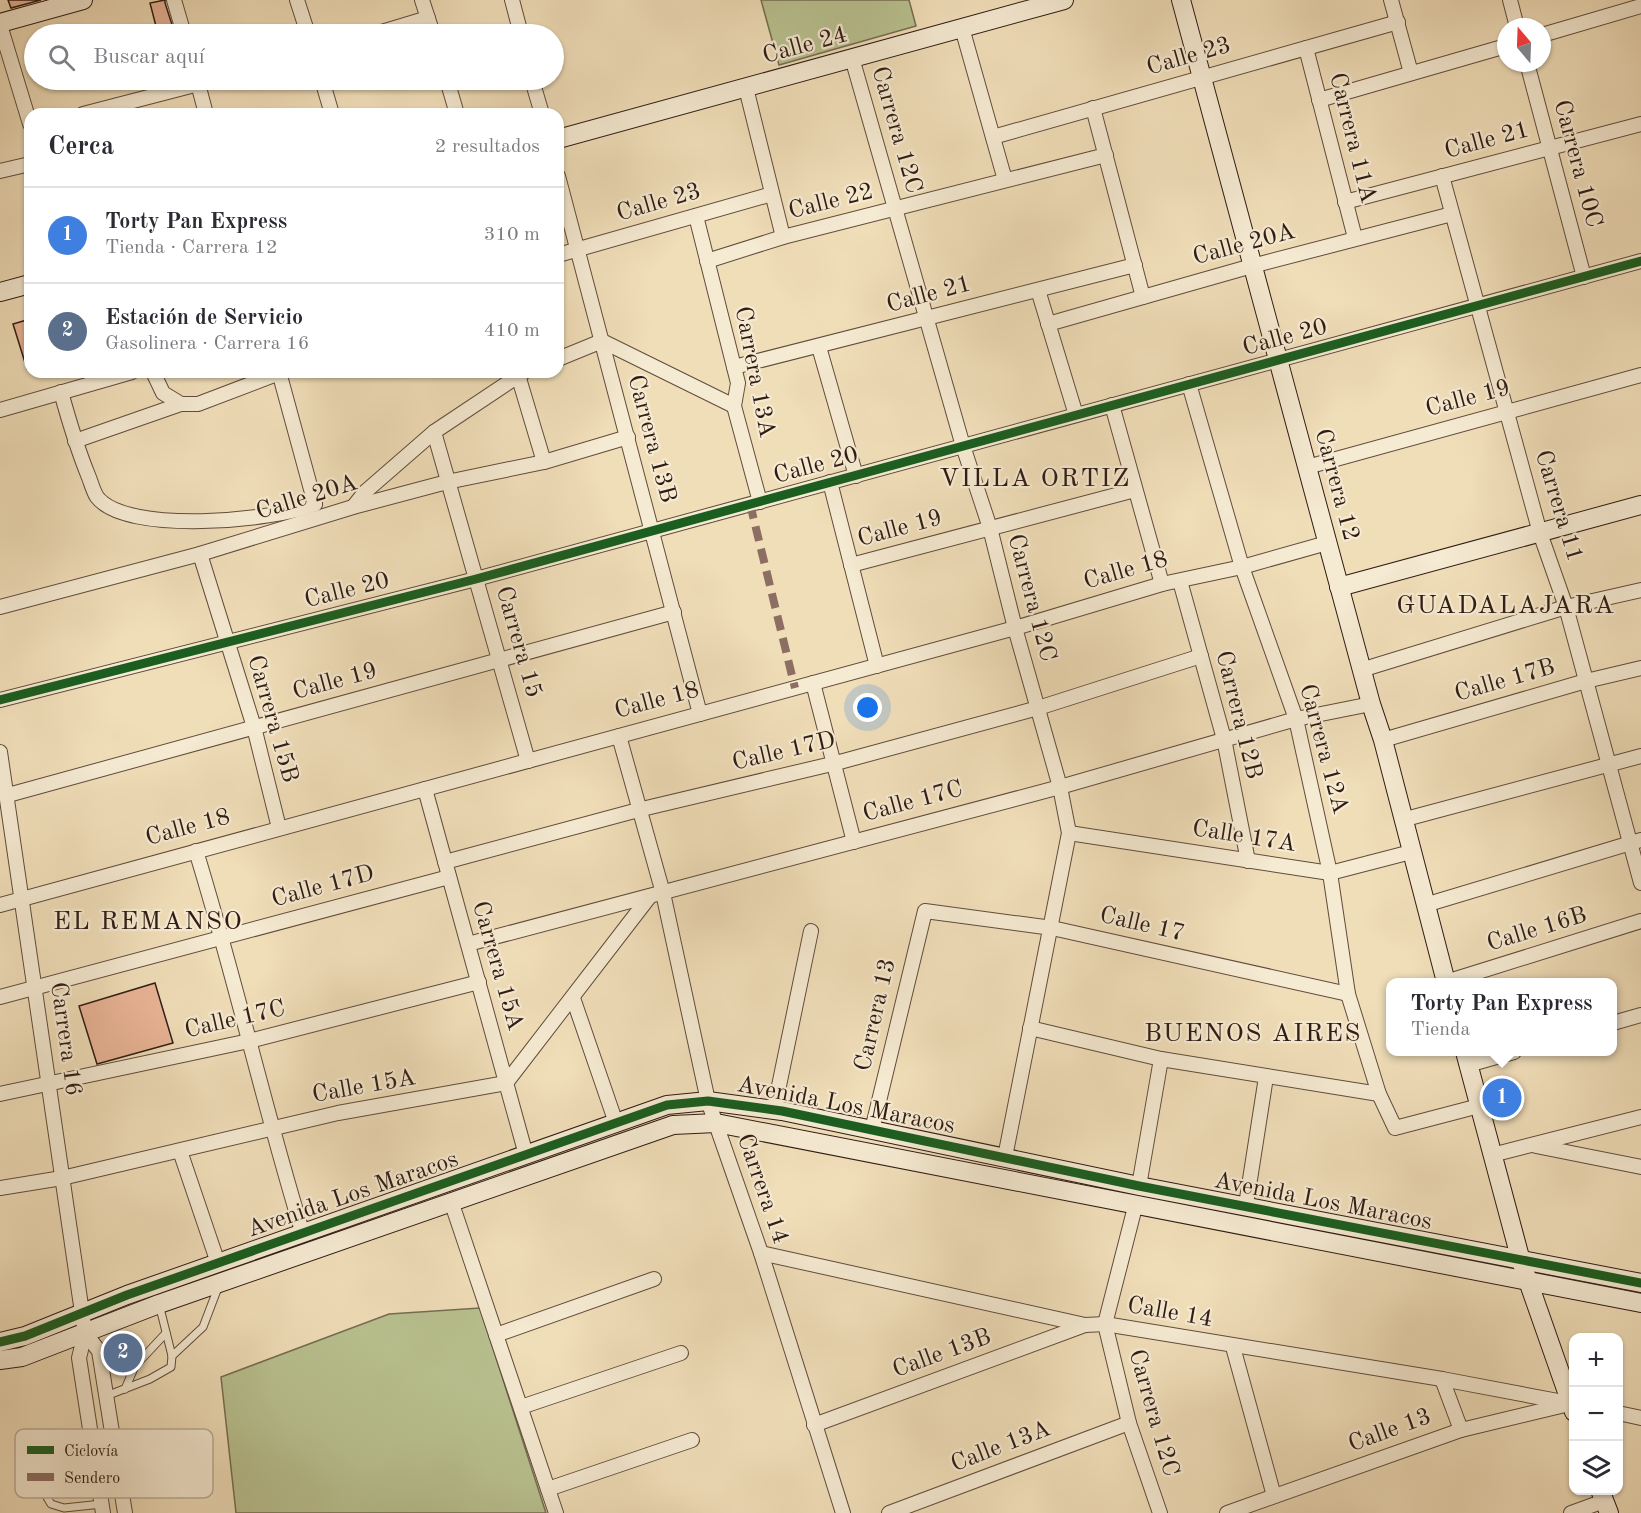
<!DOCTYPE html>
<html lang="es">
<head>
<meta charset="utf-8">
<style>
	body { margin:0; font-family:"Old Standard TT",serif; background:#f7f7f7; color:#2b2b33 }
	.controls { position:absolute; right:18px; bottom:18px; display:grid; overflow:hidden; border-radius:12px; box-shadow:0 2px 4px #0004 }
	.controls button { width:54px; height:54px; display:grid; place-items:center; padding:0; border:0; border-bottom:2px solid #e1e1e2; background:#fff; color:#2b2b33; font:30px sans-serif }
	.compass { position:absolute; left:1497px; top:18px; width:54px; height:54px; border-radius:50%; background:#fff; box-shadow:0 2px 4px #0004; rotate:341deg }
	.you { position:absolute; left:868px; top:708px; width:21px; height:21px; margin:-15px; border:4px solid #fff; border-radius:50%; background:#1a73e8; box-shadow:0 0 0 9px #1a73e833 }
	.badge { display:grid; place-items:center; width:39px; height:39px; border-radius:50%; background:#0b8043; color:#fff; font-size:20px; font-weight:700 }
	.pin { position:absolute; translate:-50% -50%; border:3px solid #fff; box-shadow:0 2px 6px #0006 }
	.popup { position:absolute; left:1386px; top:978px; width:231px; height:78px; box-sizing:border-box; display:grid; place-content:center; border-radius:12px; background:#fff; filter:drop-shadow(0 2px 4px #0005); font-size:20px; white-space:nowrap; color:#7c7c81 }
	.popup b { font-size:22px; color:#2b2b33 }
	.popup::after { content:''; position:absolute; left:50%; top:100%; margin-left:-12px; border:12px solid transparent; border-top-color:#fff }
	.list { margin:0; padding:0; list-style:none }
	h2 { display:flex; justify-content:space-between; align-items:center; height:78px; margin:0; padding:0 24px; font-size:26px }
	h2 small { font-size:20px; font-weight:400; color:#7c7c81 }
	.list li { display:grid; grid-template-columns:39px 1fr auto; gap:18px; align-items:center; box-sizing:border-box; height:96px; padding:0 24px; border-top:2px solid #e1e1e2 }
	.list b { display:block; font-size:22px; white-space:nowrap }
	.list p { margin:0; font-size:20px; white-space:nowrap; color:#7c7c81 }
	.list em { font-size:20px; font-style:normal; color:#7c7c81 }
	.icon { flex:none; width:33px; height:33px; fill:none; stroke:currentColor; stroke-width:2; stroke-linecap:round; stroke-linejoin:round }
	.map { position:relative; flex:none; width:1641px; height:1513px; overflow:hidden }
	.search { position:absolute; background:#fff; box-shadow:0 2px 4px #0004; left:24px; top:24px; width:540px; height:66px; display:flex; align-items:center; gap:15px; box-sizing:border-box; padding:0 21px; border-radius:33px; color:#7c7c81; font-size:22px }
	.panel { position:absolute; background:#fff; box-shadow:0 2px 4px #0004; left:24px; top:108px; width:540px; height:270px; border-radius:18px }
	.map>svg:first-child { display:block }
</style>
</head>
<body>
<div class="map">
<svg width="1641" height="1513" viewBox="0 0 1641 1513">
	<rect width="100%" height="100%" fill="#f0deb9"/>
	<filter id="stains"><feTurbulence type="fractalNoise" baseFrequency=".00333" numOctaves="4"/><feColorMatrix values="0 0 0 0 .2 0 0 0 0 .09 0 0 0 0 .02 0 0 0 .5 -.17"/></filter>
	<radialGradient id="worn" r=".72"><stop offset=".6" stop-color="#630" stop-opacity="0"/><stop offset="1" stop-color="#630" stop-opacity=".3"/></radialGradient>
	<g fill="#b9c190" stroke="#746e52" stroke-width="1.5">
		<path d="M761,0H909L916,26L779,65Z"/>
		<path d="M480,1308L546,1513H236L221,1377L389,1314Z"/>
	</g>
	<g fill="#eab597" stroke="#301b13" stroke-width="1.5">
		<path d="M8,0H41L11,8Z"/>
		<path d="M165,0V3L175,34H158L150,3Z"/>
		<path d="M30,319V368L27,369L13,324Z"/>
		<path d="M155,983L173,1043L97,1064L79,1006Z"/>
	</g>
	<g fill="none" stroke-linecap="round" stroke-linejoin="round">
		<g stroke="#604c3c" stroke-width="9">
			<g id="lane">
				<path d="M172,1356L203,1327L219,1285"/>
				<path d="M125,1389L135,1366L166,1333"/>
				<path d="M106,1396L150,1379L171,1367L172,1356L159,1304"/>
				<path d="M94,1448C66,1453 28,1471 51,1504L64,1508L102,1504"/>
			</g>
		</g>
		<g stroke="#604c3c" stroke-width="16">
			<g id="street">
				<path d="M174,0L184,34"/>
				<path d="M297,0L308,34"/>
				<path d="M422,0L433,34"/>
				<path d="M512,0L521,34"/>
				<path d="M1391,0L1411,73"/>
				<path d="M1510,0L1517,27"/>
				<path d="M0,25L30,124"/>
				<path d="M962,28L1005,180"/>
				<path d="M375,34L428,18"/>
				<path d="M1542,35L1641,6"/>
				<path d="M1306,48L1355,238"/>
				<path d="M852,58L963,446L990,528L1015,628L1060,787L1069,833L1005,1157"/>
				<path d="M1527,63L1584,277"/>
				<path d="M197,80L206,114"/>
				<path d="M322,80L332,114"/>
				<path d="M447,80L457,114"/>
				<path d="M532,80L542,114"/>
				<path d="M746,88L783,237"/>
				<path d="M1319,100L1506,46"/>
				<path d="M1093,108L1143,297"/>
				<path d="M83,114L214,80"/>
				<path d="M993,137L1398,22"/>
				<path d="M0,171L30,164"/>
				<path d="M558,176L700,714"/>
				<path d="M1442,176L1540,533L1566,607L1641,883"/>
				<path d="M1345,202L1641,124"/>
				<path d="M696,216L738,383L734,406L760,502"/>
				<path d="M558,255L772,194"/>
				<path d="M707,261L783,237L1106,155"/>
				<path d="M1038,290L1076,415"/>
				<path d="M1048,324L1252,266L1452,214"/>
				<path d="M819,347L856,476"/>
				<path d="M558,359L602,341L734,406"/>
				<path d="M734,367L1135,265"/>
				<path d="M153,372L163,393L181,404"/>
				<path d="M279,372L315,504"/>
				<path d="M518,375L544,462"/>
				<path d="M1189,384L1242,567L1296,719L1330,873L1348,994L1379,1094L1395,1128L1479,1106"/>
				<path d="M61,392C69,421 77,448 88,475C91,482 93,491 97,497C126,535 275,521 315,504"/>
				<path d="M1112,405L1162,584"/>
				<path d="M0,410L132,372"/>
				<path d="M434,432L528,761"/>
				<path d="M75,441L181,404H198L282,372"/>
				<path d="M1307,467L1641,375"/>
				<path d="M830,482L877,666"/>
				<path d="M353,507L365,492L434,432L524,372"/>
				<path d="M200,554L254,727L279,828"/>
				<path d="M851,565L1135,490"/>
				<path d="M1180,581L1224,739L1248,861"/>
				<path d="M0,607L200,554L353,507L447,482L544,462L628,437"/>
				<path d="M1361,670L1566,607L1641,590"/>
				<path d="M813,683L854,842"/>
				<path d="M0,700L476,579L1641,261"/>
				<path d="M619,736L663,893L708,1101L761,1253L843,1513"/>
				<path d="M1383,740L1586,681L1641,668"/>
				<path d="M0,752L85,1333L79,1358L103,1513"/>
				<path d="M425,789L526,1155"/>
				<path d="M8,795L674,612"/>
				<path d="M1402,820L1641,756"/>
				<path d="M1069,833L1330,873L1411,852"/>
				<path d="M196,851C235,977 264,1107 303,1234"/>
				<path d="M445,862L642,809L836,763L1038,708L1201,656"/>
				<path d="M0,905L1015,628L1162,584L1242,567L1327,543"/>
				<path d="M1425,905L1641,840"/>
				<path d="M468,944L1060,787L1296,719L1371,704"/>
				<path d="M1446,982L1641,921"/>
				<path d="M0,997L449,877"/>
				<path d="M573,998L616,1123"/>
				<path d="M1613,1023L1641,1015"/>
				<path d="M1030,1028L1161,1059L1379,1094"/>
				<path d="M1468,1065L1514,1052"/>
				<path d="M0,1094L249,1041L479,982"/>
				<path d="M774,1110L811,931"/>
				<path d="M872,1130L925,911L1052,928L1348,994"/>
				<path d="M1536,1146L1641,1167"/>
				<path d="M180,1151L218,1263"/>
				<path d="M1492,1155L1641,1117"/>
				<path d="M1139,1186L1161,1059"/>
				<path d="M0,1188L62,1178L338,1113L506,1083L650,896"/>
				<path d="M452,1204L556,1513"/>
				<path d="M1246,1205L1266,1077"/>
				<path d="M1135,1207L1105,1324L1129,1423L1160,1513"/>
				<path d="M761,1253L1085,1325L1105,1324L1442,1379L1574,1404"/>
				<path d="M85,1333L99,1351L125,1513"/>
				<path d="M496,1335L654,1279"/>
				<path d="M1233,1347L1274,1496"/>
				<path d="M1442,1379L1461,1430"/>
				<path d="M521,1407L681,1353"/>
				<path d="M1618,1413L1641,1418"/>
				<path d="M814,1425L1085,1325"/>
				<path d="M548,1489L692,1440"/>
				<path d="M889,1513L1129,1423"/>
				<path d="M1227,1513L1461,1430L1565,1405"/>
				<path d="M1571,1513L1604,1501"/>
			</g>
		</g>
		<g stroke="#301b13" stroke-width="20">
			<g id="secondary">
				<path d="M1181,0L1371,704L1383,740L1446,982"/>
				<path d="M0,23L83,0"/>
				<path d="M558,139L1064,0"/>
				<path d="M0,292L30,284"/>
				<path d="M1339,587L1641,505"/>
				<path d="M1465,1052L1521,1261L1574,1412"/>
				<path d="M0,1342L25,1336L127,1295L667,1105L708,1101L782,1111L1139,1186L1641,1283"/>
				<path d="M0,1360L22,1357L159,1304L673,1125L716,1123L1641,1303"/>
				<path d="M1600,1490L1609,1513"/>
			</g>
		</g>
		<use href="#lane" stroke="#f5ead2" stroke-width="7"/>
		<use href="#street" stroke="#f5ead2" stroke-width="14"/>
		<use href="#secondary" stroke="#f5ead2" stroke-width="18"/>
		<path stroke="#8d6e63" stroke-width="8" stroke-dasharray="15 8" stroke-linecap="butt" d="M750,504L795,688"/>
		<g stroke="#f5ead2" stroke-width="13">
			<g id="cycleway">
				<path d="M0,700L476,579L1641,261"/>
				<path d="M0,1342L25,1336L127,1295L667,1105L708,1101L782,1111L1139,1186L1641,1283"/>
			</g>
		</g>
		<use href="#cycleway" stroke="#1b5e20" stroke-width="9"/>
	</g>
	<g text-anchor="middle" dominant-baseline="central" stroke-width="4.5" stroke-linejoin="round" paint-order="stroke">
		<g font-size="24" fill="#301b13" stroke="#f5ead2">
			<text transform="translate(805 46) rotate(-15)">Calle 24</text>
			<text transform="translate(1189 57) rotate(-16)">Calle 23</text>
			<text transform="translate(896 130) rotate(74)">Carrera 12C</text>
			<text transform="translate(1352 138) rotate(76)">Carrera 11A</text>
			<text transform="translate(1487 141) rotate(-15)">Calle 21</text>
			<text transform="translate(1577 164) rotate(75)">Carrera 10C</text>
			<text transform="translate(831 202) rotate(-14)">Calle 22</text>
			<text transform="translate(659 203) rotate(-16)">Calle 23</text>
			<text transform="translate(1244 245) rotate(-15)">Calle 20A</text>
			<text transform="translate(929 295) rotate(-15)">Calle 21</text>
			<text transform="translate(1285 338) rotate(-15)">Calle 20</text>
			<text transform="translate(754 372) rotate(79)">Carrera 13A</text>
			<text transform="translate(1468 399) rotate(-15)">Calle 19</text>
			<text transform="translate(651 439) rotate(75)">Carrera 13B</text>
			<text transform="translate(816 466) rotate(-15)">Calle 20</text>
			<text transform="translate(1336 485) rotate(75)">Carrera 12</text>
			<text transform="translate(307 498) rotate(-17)">Calle 20A</text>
			<text transform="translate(1558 506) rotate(73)">Carrera 11</text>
			<text transform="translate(900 529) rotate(-15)">Calle 19</text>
			<text transform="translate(1126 571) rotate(-16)">Calle 18</text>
			<text transform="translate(347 591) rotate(-14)">Calle 20</text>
			<text transform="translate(1031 598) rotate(75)">Carrera 12C</text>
			<text transform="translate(518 642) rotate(74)">Carrera 15</text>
			<text transform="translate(1505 681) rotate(-16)">Calle 17B</text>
			<text transform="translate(335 682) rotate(-15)">Calle 19</text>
			<text transform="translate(657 701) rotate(-15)">Calle 18</text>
			<text transform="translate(1238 715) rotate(76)">Carrera 12B</text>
			<text transform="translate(272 719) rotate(74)">Carrera 15B</text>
			<text transform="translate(1323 749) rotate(75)">Carrera 12A</text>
			<text transform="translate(784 752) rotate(-13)">Calle 17D</text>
			<text transform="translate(913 802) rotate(-15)">Calle 17C</text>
			<text transform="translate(188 828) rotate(-15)">Calle 18</text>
			<text transform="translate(1244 837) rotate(9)">Calle 17A</text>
			<text transform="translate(323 887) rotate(-15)">Calle 17D</text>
			<text transform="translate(1142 925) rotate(13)">Calle 17</text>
			<text transform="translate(1537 930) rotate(-17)">Calle 16B</text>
			<text transform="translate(497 966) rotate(74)">Carrera 15A</text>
			<text transform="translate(876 1015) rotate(-77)">Carrera 13</text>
			<text transform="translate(235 1020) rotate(-13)">Calle 17C</text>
			<text transform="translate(65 1039) rotate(82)">Carrera 16</text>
			<text transform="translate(364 1087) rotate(-10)">Calle 15A</text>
			<text transform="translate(846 1106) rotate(11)">Avenida Los Maracos</text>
			<text transform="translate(762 1189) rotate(71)">Carrera 14</text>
			<text transform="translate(353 1195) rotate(-19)">Avenida Los Maracos</text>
			<text transform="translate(1323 1202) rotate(11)">Avenida Los Maracos</text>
			<text transform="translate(1170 1313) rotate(10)">Calle 14</text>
			<text transform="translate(942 1354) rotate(-20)">Calle 13B</text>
			<text transform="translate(1153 1413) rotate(74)">Carrera 12C</text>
			<text transform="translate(1390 1431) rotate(-20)">Calle 13</text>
			<text transform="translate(1001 1447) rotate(-21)">Calle 13A</text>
		</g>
		<g font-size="26" letter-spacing="1.5" fill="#301b13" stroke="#f5ead2">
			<text x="1035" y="479">VILLA ORTIZ</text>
			<text x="1506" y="606">GUADALAJARA</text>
			<text x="148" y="922">EL REMANSO</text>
			<text x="1253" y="1034">BUENOS AIRES</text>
		</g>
	</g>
	<rect x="15" y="1429" width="198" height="69" rx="9" fill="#f5ead2" stroke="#baac99" stroke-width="1.5"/>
	<rect x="27" y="1446" width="27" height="8" fill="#1b5e20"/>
	<rect x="27" y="1473" width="27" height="8" fill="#8d6e63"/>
	<g font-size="16" fill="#301b13">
		<text x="64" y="1456">Ciclovía</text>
		<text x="64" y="1483">Sendero</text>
	</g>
	<rect width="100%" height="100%" filter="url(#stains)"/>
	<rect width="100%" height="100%" fill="url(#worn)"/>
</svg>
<div class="controls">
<button>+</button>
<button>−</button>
<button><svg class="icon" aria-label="layers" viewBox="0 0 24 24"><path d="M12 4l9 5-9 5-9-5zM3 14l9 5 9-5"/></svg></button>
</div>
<svg class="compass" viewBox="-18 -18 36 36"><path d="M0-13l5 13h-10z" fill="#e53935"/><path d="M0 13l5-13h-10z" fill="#7c7c81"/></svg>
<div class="you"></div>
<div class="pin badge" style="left:1502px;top:1098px;background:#3f7fe0">1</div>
<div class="popup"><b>Torty Pan Express</b>Tienda</div>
<div class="pin badge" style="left:123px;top:1353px;background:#5c6f8a">2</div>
<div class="search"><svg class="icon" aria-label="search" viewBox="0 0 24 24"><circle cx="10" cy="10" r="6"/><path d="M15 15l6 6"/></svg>Buscar aquí</div>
<section class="panel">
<h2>Cerca<small>2 resultados</small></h2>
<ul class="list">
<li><span class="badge" style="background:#3f7fe0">1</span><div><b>Torty Pan Express</b><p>Tienda · Carrera 12</p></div><em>310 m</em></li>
<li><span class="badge" style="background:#5c6f8a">2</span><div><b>Estación de Servicio</b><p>Gasolinera · Carrera 16</p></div><em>410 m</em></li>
</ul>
</section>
</div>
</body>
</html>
